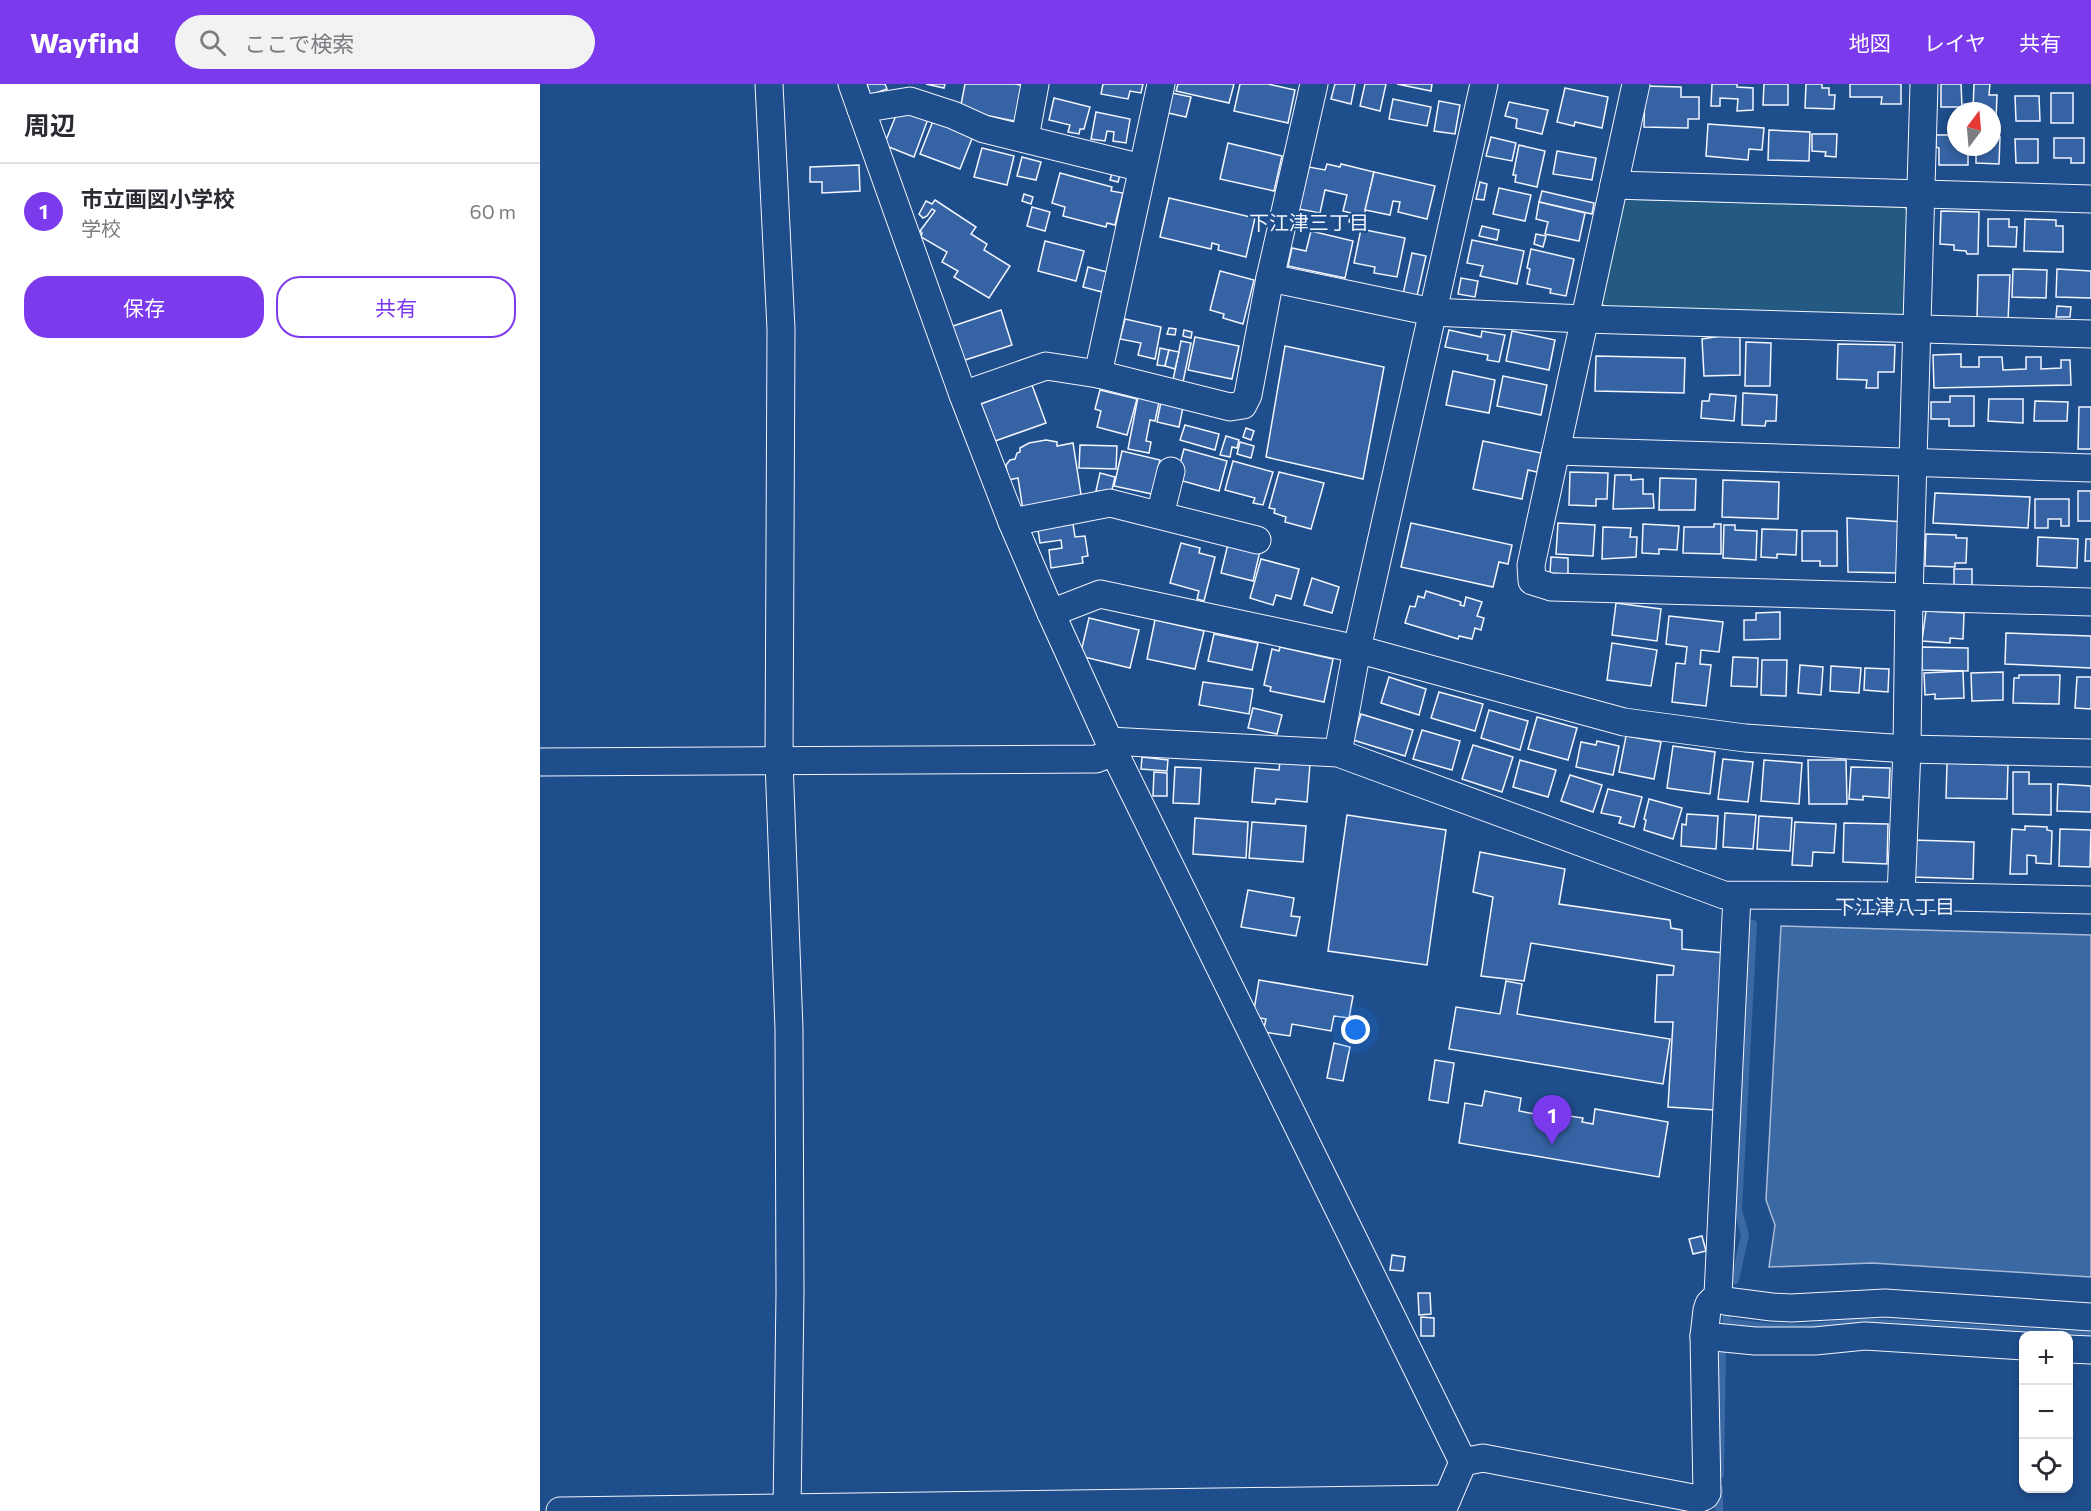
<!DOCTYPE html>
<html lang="ja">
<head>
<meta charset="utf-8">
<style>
	body { margin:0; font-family:Commissioner,"Noto Sans JP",sans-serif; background:#f2f2f3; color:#2b2b33 }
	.controls { position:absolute; right:18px; bottom:18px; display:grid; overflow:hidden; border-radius:12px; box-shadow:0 3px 9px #0003 }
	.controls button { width:54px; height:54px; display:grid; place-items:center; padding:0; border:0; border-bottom:2px solid #e1e1e2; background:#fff; color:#2b2b33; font:30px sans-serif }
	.compass { position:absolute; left:1407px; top:18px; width:54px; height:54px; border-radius:50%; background:#fff; box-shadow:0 3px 9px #0003; rotate:16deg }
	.you { position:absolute; left:816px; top:946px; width:21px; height:21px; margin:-15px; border:4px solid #fff; border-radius:50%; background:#1a73e8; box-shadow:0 0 0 9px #1a73e833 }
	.badge { display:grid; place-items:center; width:39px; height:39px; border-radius:50%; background:#7c3aed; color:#fff; font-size:20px; font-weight:700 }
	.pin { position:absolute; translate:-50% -50px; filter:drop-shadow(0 2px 3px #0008) }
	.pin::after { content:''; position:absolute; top:32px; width:21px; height:18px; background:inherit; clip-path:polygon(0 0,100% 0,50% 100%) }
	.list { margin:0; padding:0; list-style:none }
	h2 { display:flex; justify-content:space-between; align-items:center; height:78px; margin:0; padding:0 24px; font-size:26px }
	h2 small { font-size:20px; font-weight:400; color:#7c7c81 }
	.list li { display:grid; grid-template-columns:39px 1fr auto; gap:18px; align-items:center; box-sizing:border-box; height:96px; padding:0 24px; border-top:2px solid #e1e1e2 }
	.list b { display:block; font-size:22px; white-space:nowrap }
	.list p { margin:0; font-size:20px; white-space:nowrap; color:#7c7c81 }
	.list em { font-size:20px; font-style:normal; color:#7c7c81 }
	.actions { display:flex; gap:12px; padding:18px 24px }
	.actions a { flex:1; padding:14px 0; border:2px solid #7c3aed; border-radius:24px; text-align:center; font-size:21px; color:#7c3aed }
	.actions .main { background:#7c3aed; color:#fff }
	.icon { flex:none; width:33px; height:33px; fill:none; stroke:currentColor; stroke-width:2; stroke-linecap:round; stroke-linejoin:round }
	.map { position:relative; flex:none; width:1551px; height:1427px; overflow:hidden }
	header { display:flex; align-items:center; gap:36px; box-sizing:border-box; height:84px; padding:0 30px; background:#7c3aed; color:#fff }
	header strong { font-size:28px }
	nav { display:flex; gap:33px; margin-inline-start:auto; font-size:21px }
	.search { width:420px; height:54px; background:#f2f2f3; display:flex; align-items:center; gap:15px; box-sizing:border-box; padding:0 21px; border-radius:33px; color:#7c7c81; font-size:22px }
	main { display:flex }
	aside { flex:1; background:#fff }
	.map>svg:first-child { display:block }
</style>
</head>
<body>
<header>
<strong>Wayfind</strong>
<div class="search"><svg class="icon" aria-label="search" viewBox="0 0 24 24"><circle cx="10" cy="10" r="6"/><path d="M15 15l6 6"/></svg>ここで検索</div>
<nav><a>地図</a><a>レイヤ</a><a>共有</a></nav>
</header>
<main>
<aside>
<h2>周辺<small></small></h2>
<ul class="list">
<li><span class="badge">1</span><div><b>市立画図小学校</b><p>学校</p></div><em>60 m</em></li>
</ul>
<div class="actions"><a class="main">保存</a><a>共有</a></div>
</aside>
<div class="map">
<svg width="1551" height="1427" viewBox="0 0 1551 1427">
	<rect width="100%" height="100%" fill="#1f4e8c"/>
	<path fill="#245a82" stroke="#a8bbd7" stroke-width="1.5" d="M1085,115L1365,123L1370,131L1367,222L1364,230L1358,233L1070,226L1063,221L1060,215L1080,121Z"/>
	<path fill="#3b69a3" stroke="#a8bbd7" stroke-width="1.5" d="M1241,842L1551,851V1193L1332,1179L1229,1183L1235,1141L1226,1116Z"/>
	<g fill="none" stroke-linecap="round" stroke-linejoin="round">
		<g stroke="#3b69a3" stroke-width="8">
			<path d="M1195,1196L1205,1151L1198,1126L1213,840"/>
			<path d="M1188,1226L1186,1238L1227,1243L1267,1244L1319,1238L1360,1240L1551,1252"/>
			<path d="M1180,1390L1182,1268"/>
			<path d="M1179,1427V1405"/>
		</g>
	</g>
	<g fill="#3563a3" stroke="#f2f6ff" stroke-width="1.5">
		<path d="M327,0H345L347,5L330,11Z"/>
		<path d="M386,0H405L404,4Z"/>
		<path d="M425,0H475L486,2L479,38L420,26Z"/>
		<path d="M563,0H603L601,9L590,7L588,15L561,10Z"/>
		<path d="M638,0H694L689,19L636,7Z"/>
		<path d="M700,0H728L755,6L748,39L694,27Z"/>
		<path d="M795,0H815L811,20L791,15Z"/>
		<path d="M825,0H846L840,27L820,22Z"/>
		<path d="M857,0H892L891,7Z"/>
		<path d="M1172,0H1197V3L1213,4V26L1197,27L1198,15L1180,14V22H1171Z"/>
		<path d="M1224,0H1248V21H1223Z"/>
		<path d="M1266,0H1282V4H1289V11H1295L1294,25L1265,24Z"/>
		<path d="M1310,0H1361V20H1341L1342,13H1310Z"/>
		<path d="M1401,0H1421L1422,23H1401Z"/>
		<path d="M1434,0H1450L1449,11H1457L1456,35H1452V27H1433Z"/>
		<path d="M1105,2L1141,3V13H1159V35H1148V44L1104,43Z"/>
		<path d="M1025,4L1068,13L1062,44L1035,38L1034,42L1017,38Z"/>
		<path d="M632,9L651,13L646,33L628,29Z"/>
		<rect x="1511" y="9" width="22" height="30"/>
		<path d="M1475,12H1499L1500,37H1476Z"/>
		<path d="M514,14L550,23L544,45H540L539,50L528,48L530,41L509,36Z"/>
		<path d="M853,15L891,23L887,42L849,35Z"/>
		<path d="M899,17L920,21L915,50L894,47Z"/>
		<path d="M969,18L1008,26L1002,50L976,44L977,35L965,32Z"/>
		<path d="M359,24L388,35L374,73L344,61Z"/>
		<path d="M556,28L590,35L586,59L573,57L574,48L567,47L565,57L551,55Z"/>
		<path d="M393,37L433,52L420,85L380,70Z"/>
		<path d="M1168,40L1224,44L1222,66L1209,65L1208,76L1166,72Z"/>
		<path d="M1229,46L1270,48L1269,77L1228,76Z"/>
		<path d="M1272,50H1297L1296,73L1285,72L1286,68L1272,67Z"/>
		<path d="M1396,51H1416V63H1428V81H1399V64L1396,63Z"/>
		<path d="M951,53L976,59L972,77L946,72Z"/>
		<path d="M1452,53H1460L1459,80L1436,79V63H1452Z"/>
		<path d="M1514,54H1544V79H1531V74H1514Z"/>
		<path d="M1475,55H1498V79H1476Z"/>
		<path d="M688,59L742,72L734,107L680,95Z"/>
		<path d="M979,61L1005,67L997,103L975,98L976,91H973Z"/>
		<path d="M442,64L474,72L467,101L434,93Z"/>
		<path d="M1017,67L1056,74L1052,96L1013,90Z"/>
		<path d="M482,73L501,78L496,96L477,92Z"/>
		<path d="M787,80L800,83L801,80L834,88L822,141L809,138L811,129L803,127L807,111L785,106L780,129L759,125L769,83L785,86Z"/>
		<path d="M319,81L320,107L282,109V98H270V83Z"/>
		<path d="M834,88L895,102L887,135L858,128L860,118L853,117L850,131L825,126Z"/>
		<path d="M520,89L572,103L571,107L583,109L575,141L567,139L566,143L523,132L525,123L512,119Z"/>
		<path d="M572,89L580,91L578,98L570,96Z"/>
		<path d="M940,98L947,100L944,116L936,115Z"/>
		<path d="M959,104L991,111L985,137L953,130Z"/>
		<path d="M1002,107L1054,119L1052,130L999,118Z"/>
		<path d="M484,110L493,113L491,120L482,117Z"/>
		<path d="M629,114L715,134L706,173L678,166L679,161L672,159L671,165L620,153Z"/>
		<path d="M395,116L436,143L431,150L447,160L444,166L470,182L449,214L414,193L418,187L402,178L407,168L381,153L382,149L380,147L395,127L392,125L387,132L383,134L379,130L386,117L392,120Z"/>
		<path d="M999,118L1045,129L1039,157L1005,150L1008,138L996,135Z"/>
		<path d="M492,123L510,128L505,147L487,142Z"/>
		<path d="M1401,127L1439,128L1438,170H1427L1426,167L1414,166V161L1400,160Z"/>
		<path d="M1448,135H1469V143H1477L1476,163L1448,162Z"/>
		<path d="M1485,135L1516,136V142H1523V168L1484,167Z"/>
		<path d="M942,142L959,146L957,156L939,152Z"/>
		<path d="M821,145L865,154L857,193L834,189L835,183L814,179Z"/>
		<path d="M771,147L813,157L805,194L748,182L752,164L766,167Z"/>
		<path d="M996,150L1006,152L1003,163L994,160Z"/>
		<path d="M932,156L984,167L977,200L940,192L943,182L927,179Z"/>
		<path d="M505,157L544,167L536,197L498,187Z"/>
		<path d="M991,165L1034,175L1026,212L1010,209L1011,205L987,200L990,185L987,184Z"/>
		<path d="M872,169L886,172L877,212L863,210Z"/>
		<path d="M548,183L567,188L562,208L543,203Z"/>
		<path d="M1473,185L1507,186L1506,214L1472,213Z"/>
		<path d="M1517,185L1551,187V214L1516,213Z"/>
		<path d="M680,187L714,196L703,240L683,234L684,230L670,226Z"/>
		<path d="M1438,191H1470L1468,237L1437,236Z"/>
		<path d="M921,194L938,197L935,213L918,210Z"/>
		<path d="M1517,222L1531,223L1530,233H1516Z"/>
		<path d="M461,226L472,261L422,277L410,243Z"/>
		<path d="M585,235L621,243L615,275L598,271L601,259L580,255Z"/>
		<path d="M629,244L636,245L635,251L627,250Z"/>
		<path d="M644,246L652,248L651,254L643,252Z"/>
		<path d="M909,246L941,253L942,247L965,251L959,278L947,276L948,271L905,263Z"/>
		<path d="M972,247L1015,256L1009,286L966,277Z"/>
		<path d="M1200,249V291L1164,292L1162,255Z"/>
		<path d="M655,253L699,262L692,295L648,286Z"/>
		<path d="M641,257L651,259L643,298L633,296Z"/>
		<path d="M1206,258L1231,259L1230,302H1205Z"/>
		<path d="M1298,260L1355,261L1354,288H1338V304H1326L1327,296L1297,295Z"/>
		<path d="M745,262L844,283L823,395L726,373Z"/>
		<path d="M620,264L629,266L625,282L617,281Z"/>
		<path d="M629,266L639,268L635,285L625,282Z"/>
		<path d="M1421,270V283H1439V273H1462L1463,286L1486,285V273H1501V285L1521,284V276H1530L1531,301L1394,304L1393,271Z"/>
		<path d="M1056,272L1145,274L1144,309L1055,307Z"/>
		<path d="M913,287L955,296L949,329L906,321Z"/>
		<path d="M963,292L1007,301L1001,331L957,322Z"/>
		<path d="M492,301L506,339L455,357L441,320Z"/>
		<path d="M560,306L597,315L587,351L557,343L561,327L555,325Z"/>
		<path d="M1203,309L1237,311L1236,337H1226L1225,342L1202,341Z"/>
		<path d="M1170,310L1196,312L1194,337L1161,334L1162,317H1169Z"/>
		<path d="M1410,312H1434V342H1409V335H1391V318H1410Z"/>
		<path d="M598,313L619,318L615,337L610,336L606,357L611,358L609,369L588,365Z"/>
		<path d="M1449,315H1483V339L1448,337Z"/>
		<path d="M1495,317L1528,318L1527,337H1494Z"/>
		<path d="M621,318L643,323L639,343L617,338Z"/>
		<path d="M1539,323H1551V365H1538Z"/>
		<path d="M645,341L679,350L675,366L640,356Z"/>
		<path d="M706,344L714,347L711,356L703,353Z"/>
		<path d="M686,352L699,356L697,364L692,363L690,373L680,371Z"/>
		<path d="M506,356L517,358V362L533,359L542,417L483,426L478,394L468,396L466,381L470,376L475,375L477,369L480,368V364L489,359Z"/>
		<path d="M943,357L1001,369L997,388L988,386L982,415L933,405Z"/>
		<path d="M700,358L714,362L711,374L697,370Z"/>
		<path d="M540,361L577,362L576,385L539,384Z"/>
		<path d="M644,365L687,377L679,407L639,396V383Z"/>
		<path d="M582,367L620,376L612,410L574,402Z"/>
		<path d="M693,377L733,388L723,421L713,419L715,414L685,406Z"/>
		<path d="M739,388L784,399L771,445L745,438L746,433L734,429L735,425L729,424Z"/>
		<path d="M1030,388L1068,389L1067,415H1056V422L1029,421Z"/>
		<path d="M560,389L575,393L571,410L556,407Z"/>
		<path d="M1075,391H1091V396L1103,395V410H1113L1114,424L1073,425Z"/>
		<path d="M1120,394L1156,395L1155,426H1119Z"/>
		<path d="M1183,396L1239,398L1238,435L1182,433Z"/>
		<rect x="1538" y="407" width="13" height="30"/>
		<path d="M1395,409L1490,413L1488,444L1393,439Z"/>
		<path d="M1495,415H1529V442H1521V435H1508V444H1495Z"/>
		<path d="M1307,434L1364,438L1361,489L1308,488Z"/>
		<path d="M871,439L972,461L968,480L959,478L953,503L861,483Z"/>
		<path d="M1018,439L1055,441L1053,472L1016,470Z"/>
		<path d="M533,440L535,453L545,452L548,472L542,473L543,479L511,484L509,466L522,464L521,456L500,459L498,446Z"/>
		<path d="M1103,440L1139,442L1137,466L1119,465V470L1102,469Z"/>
		<path d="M1174,440H1181V470L1143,469L1144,443H1174Z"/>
		<path d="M1184,441H1195V446L1217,447L1216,476L1183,474Z"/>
		<path d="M1063,443L1091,444L1090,453H1097L1096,473L1062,475Z"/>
		<path d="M1222,445L1257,446L1256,471L1237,470V474L1221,473Z"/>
		<path d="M1262,447H1297V482H1280V477H1262Z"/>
		<path d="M1386,450L1416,451V454H1427L1426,479H1415V483L1385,482Z"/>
		<path d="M1498,453L1538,455L1537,484L1497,482Z"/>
		<path d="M1546,455H1551V477H1545Z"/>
		<path d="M641,459L660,464L659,469L675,473L664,517L657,515L659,507L630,499Z"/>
		<path d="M688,460L720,467L713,497L681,489Z"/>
		<path d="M1011,473L1028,474V490L1010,489Z"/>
		<path d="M721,475L759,485L751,515L736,511L733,521L710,514Z"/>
		<path d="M1414,485H1432V503L1414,502Z"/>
		<path d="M772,494L799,503L792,529L764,521Z"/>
		<path d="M886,507L921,518L920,521L924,522L926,513L942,518L937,532L944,534L941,546L935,544L932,555L919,552L918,555L865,539L870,522L875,523L878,512L884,514Z"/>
		<path d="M1076,519L1121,525L1117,557L1072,551Z"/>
		<path d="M1386,527L1424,529L1423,555L1410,554V559L1382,557Z"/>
		<path d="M1240,528V555L1204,556V536H1216V529Z"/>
		<path d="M1129,532L1183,538L1179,568L1161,566L1160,580L1171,581L1166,622L1132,618L1136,579L1145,580L1147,563L1126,560Z"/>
		<path d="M549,534L599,546L590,584L540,572Z"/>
		<path d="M615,536L664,547L655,585L607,575Z"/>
		<path d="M1466,549L1551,552V584L1465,580Z"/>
		<path d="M674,550L718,559L712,586L668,577Z"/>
		<path d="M1072,559L1117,566L1111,602L1067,596Z"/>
		<path d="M740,563L793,575L784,618L730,607L731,603L724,601L732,565L739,567Z"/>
		<path d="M1382,563L1428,564V587L1382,586Z"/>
		<path d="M1193,573L1218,574L1217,603L1191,602Z"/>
		<path d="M1222,576H1247L1246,612L1221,611Z"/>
		<path d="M1260,581L1283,583L1281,611L1258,609Z"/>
		<path d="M1291,582L1321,584L1319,609L1290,607Z"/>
		<path d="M1325,584L1349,585L1348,608L1324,606Z"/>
		<path d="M1423,587L1424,614L1395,615V610L1385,611L1384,589Z"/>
		<path d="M1463,588V616L1432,617L1431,589Z"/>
		<path d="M1479,591H1520L1519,620L1473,619L1474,594H1479Z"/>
		<path d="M849,593L886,605L879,631L841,619Z"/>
		<path d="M1537,593H1551V625L1535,624Z"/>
		<path d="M663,598L713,605L709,630L659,621Z"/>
		<path d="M899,608L943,620L935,647L891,634Z"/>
		<path d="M713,624L742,631L737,650L708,644Z"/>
		<path d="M949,626L988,637L980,666L941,654Z"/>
		<path d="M821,630L873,646L865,672L813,656Z"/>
		<path d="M997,633L1037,644L1028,676L988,665Z"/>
		<path d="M882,646L920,657L912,686L873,675Z"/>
		<path d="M1086,652L1121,658L1114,695L1079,688Z"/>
		<path d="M1057,657L1079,662L1073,691L1036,683L1041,658L1056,661Z"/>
		<path d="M933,661L973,673L962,708L922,695Z"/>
		<path d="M1133,662L1175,668L1170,710L1127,704Z"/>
		<path d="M602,673L628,676L627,687L601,685Z"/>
		<path d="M1183,675L1213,678L1208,718L1178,715Z"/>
		<path d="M980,676L1016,686L1008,713L973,703Z"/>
		<path d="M1224,676L1262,679L1259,720L1221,717Z"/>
		<path d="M1268,676H1306L1307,720H1269Z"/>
		<path d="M740,677L770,680L767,718L736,715L735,720L712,718L715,684L739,686Z"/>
		<path d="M1407,679L1468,681L1467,715L1406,714Z"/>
		<path d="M635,683L661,684L659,720L633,719Z"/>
		<path d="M1311,683L1350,684L1349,714L1323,712V716L1309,715Z"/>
		<path d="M614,688L627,689V712H613Z"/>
		<path d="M1473,688H1489V700H1511V731L1473,730Z"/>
		<path d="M1030,691L1062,701L1053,728L1021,717Z"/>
		<path d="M1518,700L1551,702V728L1517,727Z"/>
		<path d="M1068,705L1102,713L1094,743L1079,739L1081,733L1061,729Z"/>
		<path d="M1109,715L1142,724L1133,755L1104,746L1106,736L1104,735Z"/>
		<path d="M1185,729L1216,731L1213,765L1183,763Z"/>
		<path d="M1147,730L1178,732L1176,765L1141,762L1142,740L1146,741Z"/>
		<path d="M807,731L906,746L887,881L788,867Z"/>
		<path d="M1219,732L1252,734L1250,767L1217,765Z"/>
		<path d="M655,734L708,738L706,774L653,770Z"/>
		<path d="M712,738L766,742L763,778L709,774Z"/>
		<path d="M1255,738L1296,740L1294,769L1273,768L1272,782L1252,781Z"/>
		<path d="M1304,739L1348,740L1347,780L1303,778Z"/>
		<path d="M1485,742L1507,743V746L1512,747L1511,780L1496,779V772L1487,771V790H1470L1472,745L1485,746Z"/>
		<path d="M1520,745L1551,746L1550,783L1519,782Z"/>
		<path d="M1373,756L1434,758L1433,795L1372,793Z"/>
		<path d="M940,768L1025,785L1019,820L1130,836L1131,844L1142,846V865L1185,869L1175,1026L1128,1023L1133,938H1115L1117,891H1133L1134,882L991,859L984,897L941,892L953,813L933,808Z"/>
		<path d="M708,806L754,814L751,832L760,833L756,852L701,843Z"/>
		<path d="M719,896L813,912L809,934L794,932L791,947L752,940L750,952L723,948L726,935L710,932L714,926Z"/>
		<path d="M966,897L982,900L977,930L1130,955L1123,1000L909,965L916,923L960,930Z"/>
		<path d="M794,959L810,963L803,997L787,994Z"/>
		<path d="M895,976L914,979L908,1019L889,1016Z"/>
		<path d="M945,1007L981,1014L979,1027L1022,1035L1023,1031L1043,1034L1042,1038L1053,1040L1055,1025L1128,1038L1119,1093L919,1059L925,1019L942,1022Z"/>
		<path d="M1162,1152L1166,1167L1153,1170L1149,1155Z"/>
		<path d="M852,1171L865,1173L863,1187L850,1186Z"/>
		<path d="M878,1209H890L891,1230L879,1231Z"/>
		<path d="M881,1233L894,1234V1252H881Z"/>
	</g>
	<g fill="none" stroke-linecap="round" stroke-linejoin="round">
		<g stroke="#f2f6ff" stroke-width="29">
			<g id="minor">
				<path d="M229,0L241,245L239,677L249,945L250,1209L247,1427"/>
				<path d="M312,0L423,311L472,438L511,529L574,668L923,1378"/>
				<path d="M1096,0L991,481L992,497L1011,503L1551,518"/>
				<path d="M321,25L370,17L413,31L444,45L602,84"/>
				<path d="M485,54L495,0"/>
				<path d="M1074,101L1551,115"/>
				<path d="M730,194L892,228L1044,235L1551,250"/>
				<path d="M558,290L621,0"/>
				<path d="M423,311L506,282L558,290L690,323L703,321L708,311L730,194L774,0"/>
				<path d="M1016,367L1551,384"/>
				<path d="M620,431L631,387"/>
				<path d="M472,438L570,419L717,456"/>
				<path d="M511,529L560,510L817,565L1084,638L1205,654L1367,665L1551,669"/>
				<path d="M569,657L798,669L1184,811L1361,812L1551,816"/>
				<path d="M798,669L817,565L944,0"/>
				<path d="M0,678L556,675L574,668"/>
				<path d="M1361,812L1367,665L1369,513L1384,0"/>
				<path d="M1178,1211L1185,1217L1232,1223L1251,1224L1345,1219L1551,1233"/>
				<path d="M1164,1252L1215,1257H1275L1325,1252L1484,1262"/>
				<path d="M1528,1265L1551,1266"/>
				<path d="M20,1427L907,1415"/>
				<path d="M902,1427L923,1378L943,1374L1158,1415L1165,1412L1167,1409L1164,1252L1167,1226L1169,1220L1178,1211L1197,812"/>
			</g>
		</g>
		<use href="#minor" stroke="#1f4e8c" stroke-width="27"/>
	</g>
	<g text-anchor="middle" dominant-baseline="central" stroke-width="4.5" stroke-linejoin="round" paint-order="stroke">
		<g font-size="20" fill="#f2f6ff" stroke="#1f4e8c">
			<text x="769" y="138">下江津三丁目</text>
			<text x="1355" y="822">下江津八丁目</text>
		</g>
	</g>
</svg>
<div class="controls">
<button>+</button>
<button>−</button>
<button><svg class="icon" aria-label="locate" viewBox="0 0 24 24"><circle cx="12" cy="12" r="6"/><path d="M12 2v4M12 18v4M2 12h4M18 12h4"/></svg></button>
</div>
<svg class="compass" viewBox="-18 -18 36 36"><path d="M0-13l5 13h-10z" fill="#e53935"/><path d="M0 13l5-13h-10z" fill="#7c7c81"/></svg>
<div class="you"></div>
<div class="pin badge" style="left:1012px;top:1061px">1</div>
</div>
</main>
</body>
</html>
